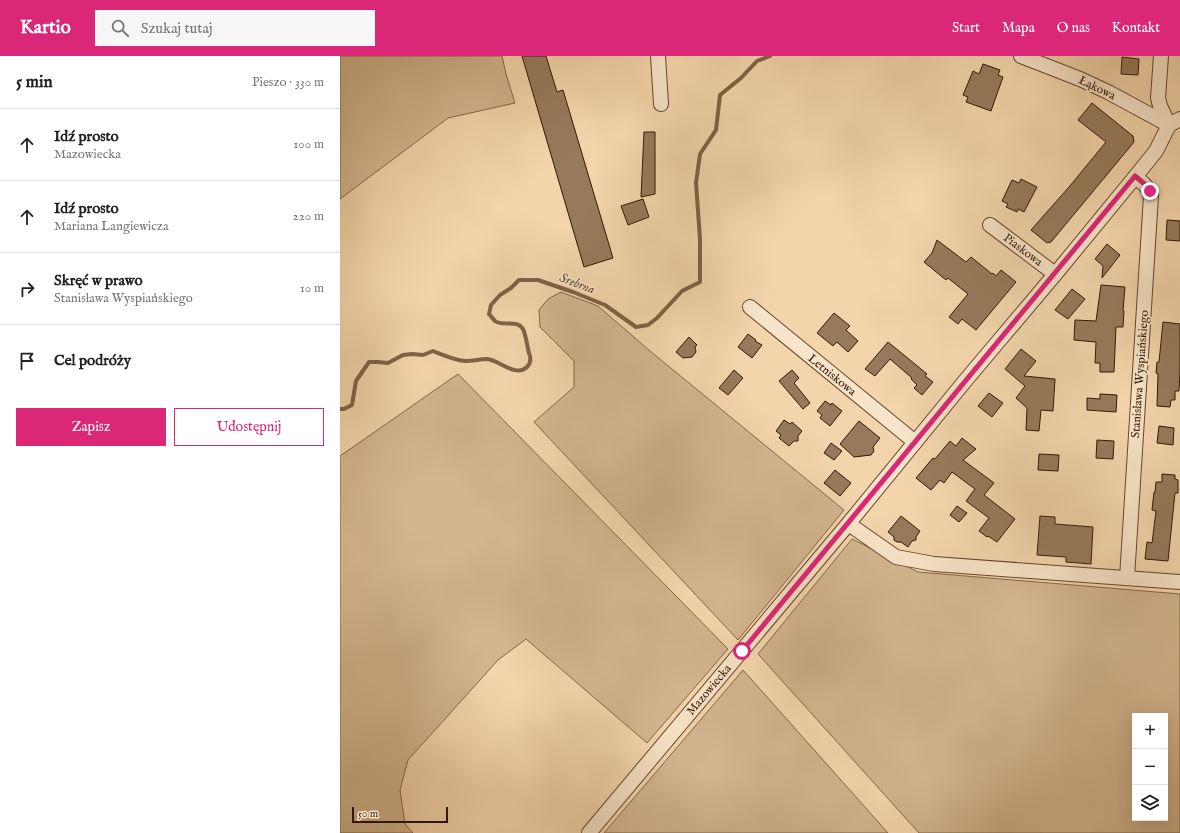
<!DOCTYPE html>
<html lang="pl">
<head>
<meta charset="utf-8">
<style>
	body { margin:0; font-family:"IM FELL English",serif; background:#f6f6f6; color:#222 }
	.controls { position:absolute; right:12px; bottom:12px; display:grid; overflow:hidden; border-radius:0px; box-shadow:0 4px 16px #0002 }
	.controls button { width:36px; height:36px; display:grid; place-items:center; padding:0; border:0; border-bottom:1px solid #e0e0e0; background:#fff; color:#222; font:20px sans-serif }
	.scale { position:absolute; left:12px; bottom:10px; width:96px; box-sizing:border-box; padding-left:4px; border:2px solid #321804; border-top:0; font-size:11px; line-height:14px; white-space:nowrap; color:#321804; -webkit-text-stroke:3px #f8e4c8; paint-order:stroke }
	.stop { position:absolute; width:12px; height:12px; margin:-9px; border:3px solid #db2777; border-radius:50%; background:#fff }
	.stop.end { background:#db2777; border-color:#fff; box-shadow:0 1px 4px #0008 }
	.list { margin:0; padding:0; list-style:none }
	h2 { display:flex; justify-content:space-between; align-items:center; height:52px; margin:0; padding:0 16px; font-size:17px }
	h2 small { font-size:13px; font-weight:400; color:#767676 }
	.list li { display:grid; grid-template-columns:26px 1fr auto; gap:12px; align-items:center; box-sizing:border-box; height:72px; padding:0 16px; border-top:1px solid #e0e0e0 }
	.list b { display:block; font-size:15px; white-space:nowrap }
	.list p { margin:0; font-size:13px; white-space:nowrap; color:#767676 }
	.list em { font-size:13px; font-style:normal; color:#767676 }
	.actions { display:flex; gap:8px; padding:12px 16px }
	.actions a { flex:1; padding:9px 0; border:1px solid #db2777; border-radius:0px; text-align:center; font-size:14px; color:#db2777 }
	.actions .main { background:#db2777; color:#fff }
	.icon { flex:none; width:22px; height:22px; fill:none; stroke:currentColor; stroke-width:2; stroke-linecap:round; stroke-linejoin:round }
	.map { position:relative; flex:none; width:840px; height:777px; overflow:hidden }
	header { display:flex; align-items:center; gap:24px; box-sizing:border-box; height:56px; padding:0 20px; background:#db2777; color:#fff }
	header strong { font-size:19px }
	nav { display:flex; gap:22px; margin-inline-start:auto; font-size:14px }
	.search { width:280px; height:36px; background:#f6f6f6; display:flex; align-items:center; gap:10px; box-sizing:border-box; padding:0 14px; border-radius:0px; color:#767676; font-size:15px }
	main { display:flex }
	aside { flex:1; background:#fff }
	.map>svg:first-child { display:block }
</style>
</head>
<body>
<header>
<strong>Kartio</strong>
<div class="search"><svg class="icon" aria-label="search" viewBox="0 0 24 24"><circle cx="10" cy="10" r="6"/><path d="M15 15l6 6"/></svg>Szukaj tutaj</div>
<nav><a>Start</a><a>Mapa</a><a>O nas</a><a>Kontakt</a></nav>
</header>
<main>
<aside>
<h2>5 min<small>Pieszo · 330 m</small></h2>
<ul class="list">
<li><svg class="icon" aria-label="ahead" viewBox="0 0 24 24"><path d="M12 20V5M6 11l6-6 6 6"/></svg><div><b>Idź prosto</b><p>Mazowiecka</p></div><em>100 m</em></li>
<li><svg class="icon" aria-label="ahead" viewBox="0 0 24 24"><path d="M12 20V5M6 11l6-6 6 6"/></svg><div><b>Idź prosto</b><p>Mariana Langiewicza</p></div><em>220 m</em></li>
<li><svg class="icon" aria-label="right" viewBox="0 0 24 24"><path d="M7 20v-9h11M14 6l5 5-5 5"/></svg><div><b>Skręć w prawo</b><p>Stanisława Wyspiańskiego</p></div><em>10 m</em></li>
<li><svg class="icon" aria-label="arrive" viewBox="0 0 24 24"><path d="M6 21V4h12l-3 4 3 4H6"/></svg><div><b>Cel podróży</b></div></li>
</ul>
<div class="actions"><a class="main">Zapisz</a><a>Udostępnij</a></div>
</aside>
<div class="map">
<svg width="840" height="777" viewBox="0 0 840 777">
	<rect width="100%" height="100%" fill="#f4d5ab"/>
	<filter id="stains"><feTurbulence type="fractalNoise" baseFrequency=".005" numOctaves="4"/><feColorMatrix values="0 0 0 0 .2 0 0 0 0 .09 0 0 0 0 .02 0 0 0 .5 -.17"/></filter>
	<radialGradient id="worn" r=".72"><stop offset=".6" stop-color="#630" stop-opacity="0"/><stop offset="1" stop-color="#630" stop-opacity=".3"/></radialGradient>
	<g fill="#d3b58f" stroke="#82664a" fill-rule="evenodd">
		<path d="M0,0H162L166,18L175,47L108,62L0,143Z"/>
		<path d="M221,236L258,250L310,295L504,454L398,584L194,366L234,331V305L200,271L199,254L208,243Z"/>
		<path d="M118,318L388,593L307,687L186,583L158,604L68,704L60,734L65,768L73,777H0V400Z"/>
		<path d="M512,483L578,516L840,538V777H579L418,598ZM795,660H825V762H795Z"/>
		<path d="M403,614L548,777H264Z"/>
	</g>
	<g fill="none" stroke-linecap="round" stroke-linejoin="round">
		<path stroke="#7f6346" stroke-width="4" d="M0,353H4L12,349L16,325L29,306H38L48,307L63,299L72,298L83,299L93,295C103,299 114,304 125,305C133,305 140,303 147,303C159,304 176,322 187,311C191,307 191,302 189,297C187,290 186,279 183,273C177,263 163,271 155,265C153,263 151,260 149,258L151,249L160,239L171,232L179,224H198L233,236L265,249L296,271L308,269L317,262L342,235L360,226V183L356,127L360,98L376,74L380,39L401,22L417,5L430,0"/>
	</g>
	<g fill="#977a5b" stroke="#321804">
		<path d="M182,0H206L217,36L223,34L273,202L244,211Z"/>
		<path d="M782,1L799,3L798,19L781,18Z"/>
		<path d="M643,8L660,14L658,19L663,21L651,55L626,46L628,41L623,39L633,15L639,18Z"/>
		<path d="M752,47L793,80L794,86L711,186L707,187L691,174L729,131L766,86L738,64Z"/>
		<path d="M304,76H315V138L301,141Z"/>
		<path d="M681,123L697,131L684,156L678,153L677,156L666,151L668,148L662,145L672,124L679,127Z"/>
		<path d="M303,143L309,161L288,169L281,150Z"/>
		<path d="M827,164L840,165V185L826,184Z"/>
		<path d="M597,184L626,206L631,201L652,218L653,217L656,220L661,214L676,226L636,274L622,263L618,268L609,261L628,238L608,222L606,224L584,206L592,197Z"/>
		<path d="M767,188L780,199L762,222L763,210L755,203Z"/>
		<path d="M761,229L785,231L783,255H784L783,271H776L774,316H760V307H755L756,286L734,284L735,264L756,265Z"/>
		<path d="M732,233L745,243L728,263L715,254Z"/>
		<path d="M494,257L510,270L506,274L518,285L508,296L497,286L493,290L477,277Z"/>
		<path d="M823,266L840,268V316L839,335H835V344H831L830,351L817,350L818,318L816,317L817,306H819Z"/>
		<path d="M408,278L416,284L415,285L422,289L412,302L398,291Z"/>
		<path d="M349,281L357,289L355,291L356,296L352,301L343,302L336,296Z"/>
		<path d="M548,286L587,318L585,320L593,326L582,339L574,332L577,329L571,323L572,322L550,303L535,320L525,313Z"/>
		<path d="M681,293L696,305L684,320L715,323L713,355L701,354L699,375L686,374L687,352L676,342L685,330L665,313Z"/>
		<path d="M394,314L403,322L388,339L379,332Z"/>
		<path d="M452,314L459,322L454,327L470,347L463,353L439,325Z"/>
		<path d="M649,337L663,347L652,361L638,350Z"/>
		<path d="M760,338L777,339L776,356L747,354V342L760,343Z"/>
		<path d="M485,345L491,349L492,347L502,355L490,370L480,362L482,359L477,355Z"/>
		<path d="M444,364L450,368L452,366L462,375L458,380V385H454L449,390L439,382L441,379L436,375Z"/>
		<path d="M519,365L540,382L533,391L534,395L531,399L514,401L500,388Z"/>
		<path d="M819,370L834,372L833,389L817,387Z"/>
		<path d="M622,382L636,393L623,404L654,427L644,439L675,463L657,486L648,480L647,481L639,475L649,462L626,445L635,433L612,416L604,427L600,424L591,434L576,422L593,402L595,403L610,385L616,390Z"/>
		<path d="M757,384L774,385L773,403L756,402Z"/>
		<path d="M491,387L502,395L494,404L484,397Z"/>
		<path d="M699,398L719,399L718,415L698,414Z"/>
		<path d="M495,414L511,427L500,440L484,427Z"/>
		<path d="M822,418L835,419V423L838,424V437H835L828,505L805,503L807,486L812,487L816,455L812,454L814,436H815L816,426H822Z"/>
		<path d="M617,450L627,457L619,466L610,459Z"/>
		<path d="M561,460L580,475L576,481V484L572,485L568,491L561,486H557L554,484V481L548,476Z"/>
		<path d="M700,460L715,461V468L753,471L751,508L726,506V501L697,499Z"/>
	</g>
	<g fill="none" stroke-linecap="round" stroke-linejoin="round">
		<g stroke="#62472e" stroke-width="16">
			<g id="street">
				<path d="M318,0L321,48"/>
				<path d="M681,0L740,23L768,36L829,69"/>
				<path d="M821,0L818,42L820,50L829,69"/>
				<path d="M650,169L715,218"/>
				<path d="M410,251L575,386"/>
				<path d="M509,467L513,471L556,501L594,508L840,526"/>
				<path d="M787,522L811,140C809,131 802,126 795,121"/>
				<path d="M249,777L509,467L625,325L717,216L795,121L816,95L829,69L840,63"/>
			</g>
		</g>
		<use href="#street" stroke="#f8e4c8" stroke-width="14"/>
	</g>
	<g fill="none" stroke-linecap="round" stroke-linejoin="round">
		<path stroke="#db2777" stroke-width="5" d="M402,595L795,120L807,130L810,135"/>
	</g>
	<g text-anchor="middle" dominant-baseline="central" stroke-width="3.5" stroke-linejoin="round" paint-order="stroke">
		<g font-size="12" fill="#321804" stroke="#f8e4c8">
			<text transform="translate(757 32) rotate(26)">Łąkowa</text>
			<text transform="translate(683 194) rotate(37)">Piaskowa</text>
			<text transform="translate(800 318) rotate(-86)">Stanisława Wyspiańskiego</text>
			<text transform="translate(492 319) rotate(39)">Letniskowa</text>
			<text transform="translate(369 634) rotate(-50)">Mazowiecka</text>
		</g>
		<g font-size="13" font-style="italic" fill="#654a30" stroke="#f8e4c8">
			<text transform="translate(237 228) rotate(21)">Srebrna</text>
		</g>
	</g>
	<rect width="100%" height="100%" filter="url(#stains)"/>
	<rect width="100%" height="100%" fill="url(#worn)"/>
</svg>
<div class="controls">
<button>+</button>
<button>−</button>
<button><svg class="icon" aria-label="layers" viewBox="0 0 24 24"><path d="M12 4l9 5-9 5-9-5zM3 14l9 5 9-5"/></svg></button>
</div>
<div class="scale">50 m</div>
<div class="stop" style="left:402px;top:595px"></div>
<div class="stop end" style="left:810px;top:135px"></div>
</div>
</main>
</body>
</html>
